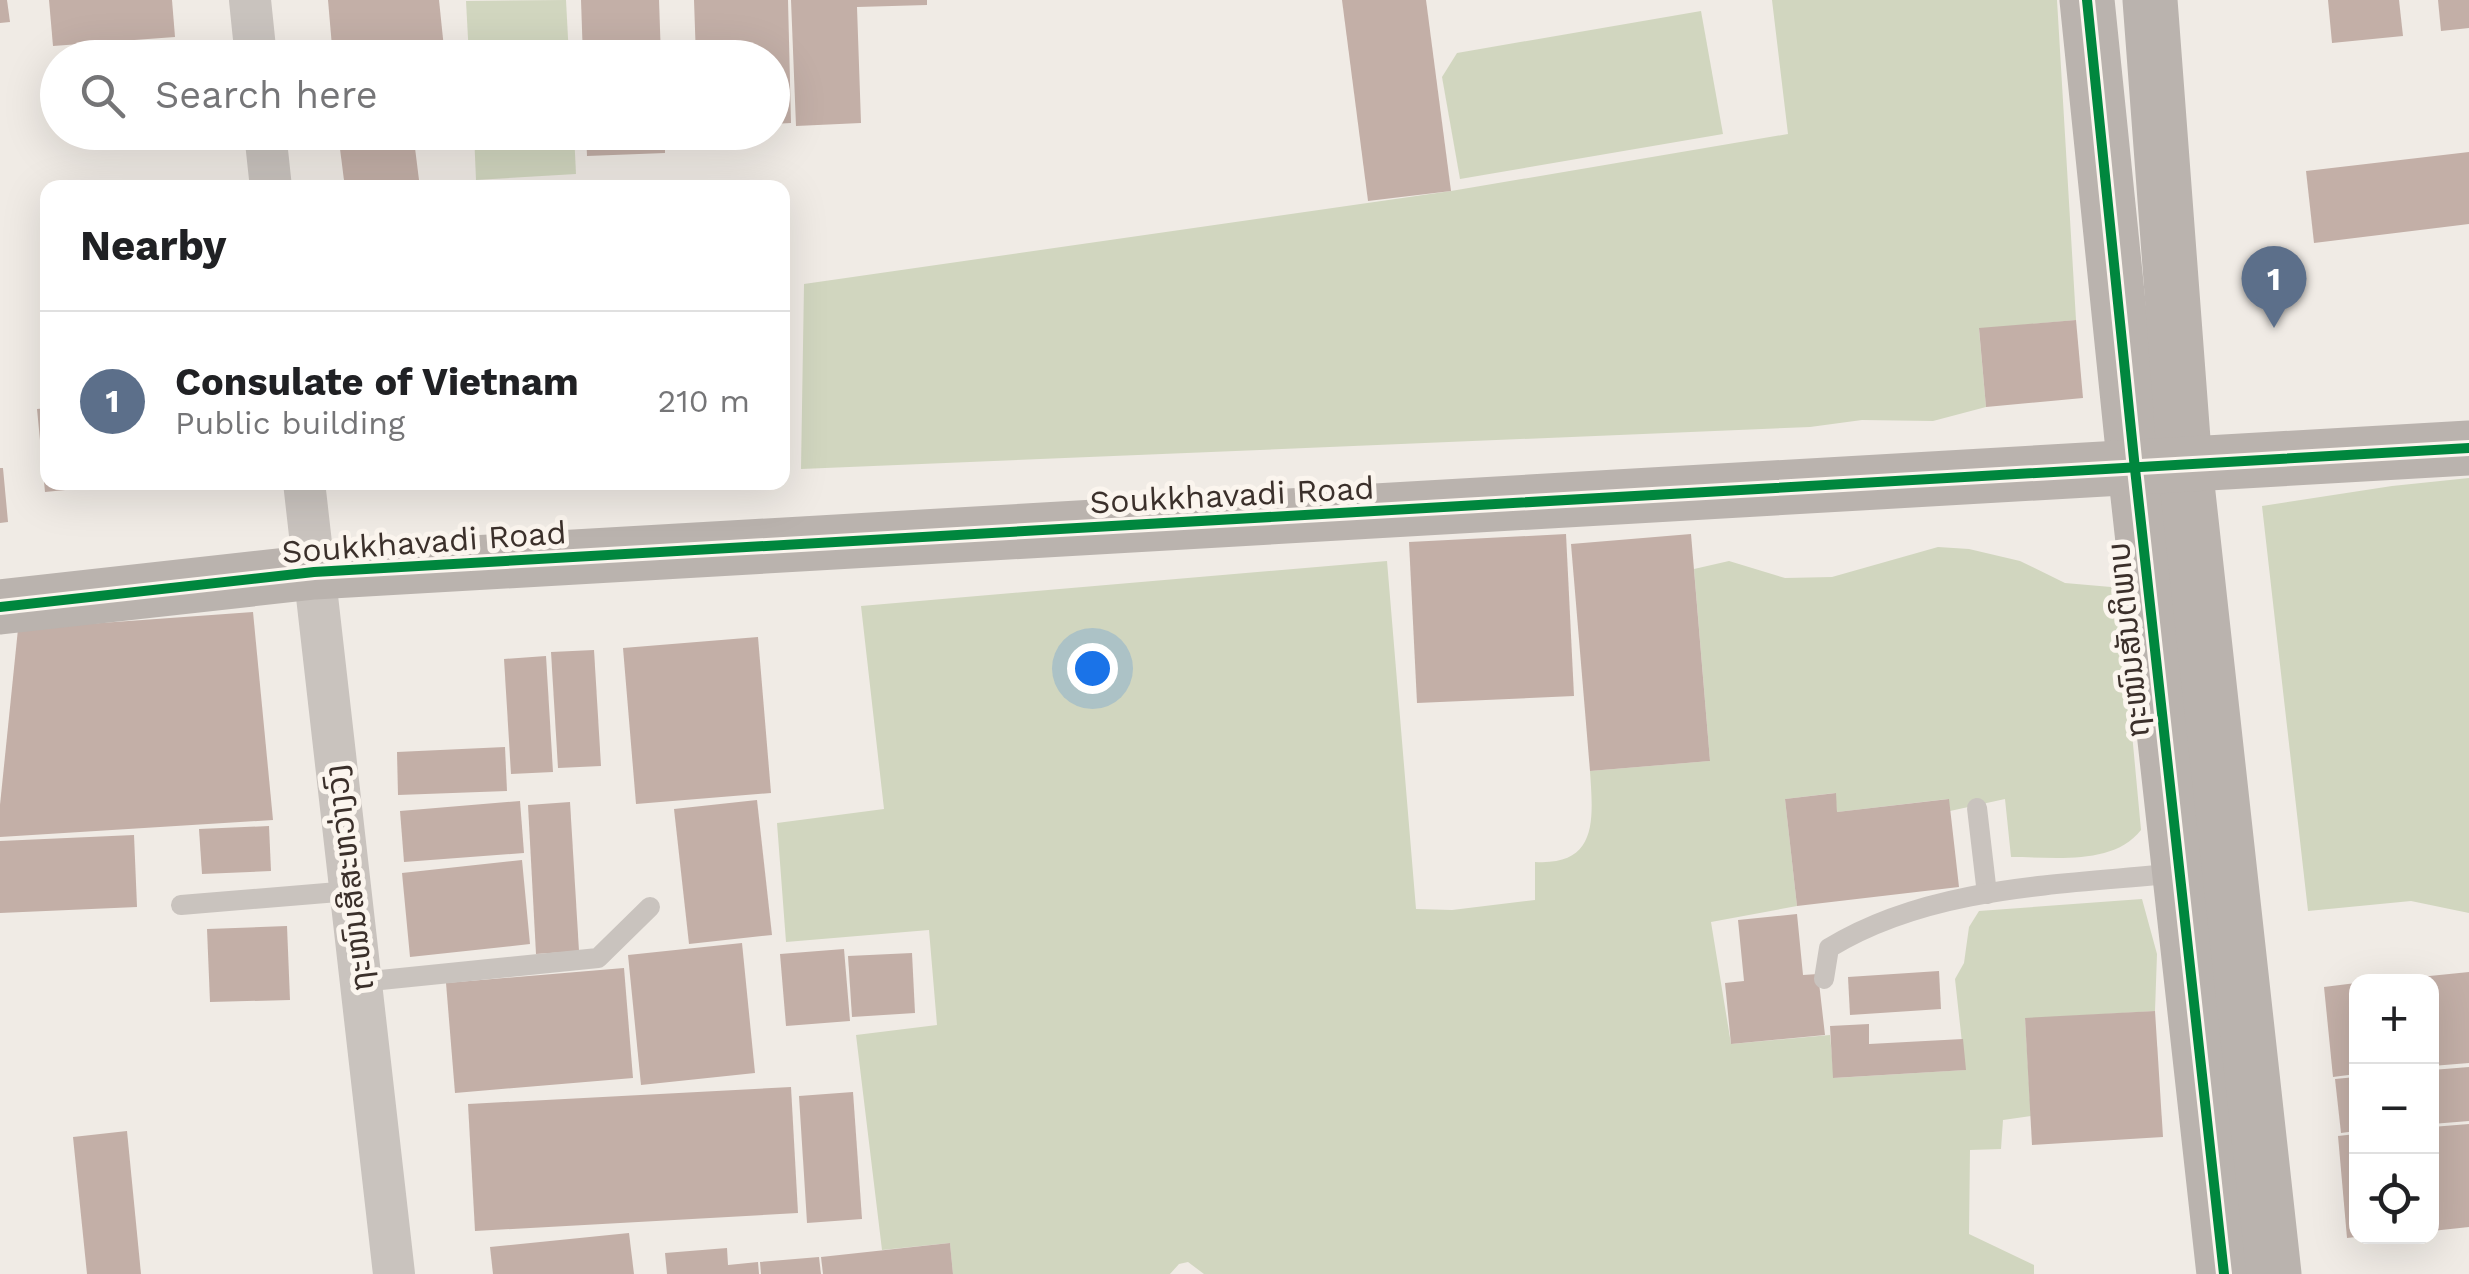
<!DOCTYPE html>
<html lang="en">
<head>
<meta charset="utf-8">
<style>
	body { margin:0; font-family:"Work Sans","Noto Sans Lao",sans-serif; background:#f2f2f2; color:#202124 }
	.controls { position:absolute; right:30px; bottom:30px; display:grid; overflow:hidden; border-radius:20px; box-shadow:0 10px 40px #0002 }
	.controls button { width:90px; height:90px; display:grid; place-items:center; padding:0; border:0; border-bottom:2px solid #e0e0e0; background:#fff; color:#202124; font:50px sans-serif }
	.you { position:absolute; left:1092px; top:668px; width:35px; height:35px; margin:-25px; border:8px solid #fff; border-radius:50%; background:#1a73e8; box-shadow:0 0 0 15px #1a73e833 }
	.badge { display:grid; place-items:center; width:65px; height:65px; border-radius:50%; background:#2563eb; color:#fff; font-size:32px; font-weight:700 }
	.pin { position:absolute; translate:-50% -82px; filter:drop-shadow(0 2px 5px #0008) }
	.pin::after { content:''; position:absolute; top:52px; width:35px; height:30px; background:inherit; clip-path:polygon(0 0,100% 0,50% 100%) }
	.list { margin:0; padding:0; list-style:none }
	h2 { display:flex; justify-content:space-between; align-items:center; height:130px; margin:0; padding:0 40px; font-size:42px }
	h2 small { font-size:32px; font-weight:400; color:#757577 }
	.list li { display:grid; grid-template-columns:65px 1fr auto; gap:30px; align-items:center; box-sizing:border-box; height:180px; padding:0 40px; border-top:2px solid #e0e0e0 }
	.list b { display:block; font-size:38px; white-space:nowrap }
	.list p { margin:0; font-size:32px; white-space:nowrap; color:#757577 }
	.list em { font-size:32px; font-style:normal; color:#757577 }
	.icon { flex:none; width:55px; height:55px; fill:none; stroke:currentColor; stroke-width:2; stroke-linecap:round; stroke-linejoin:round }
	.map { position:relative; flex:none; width:2469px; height:1274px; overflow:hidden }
	.search { position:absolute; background:#fff; box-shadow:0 10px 40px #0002; left:40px; top:40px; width:750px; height:110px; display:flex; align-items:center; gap:25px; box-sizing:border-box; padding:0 35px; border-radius:55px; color:#757577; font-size:38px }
	.panel { position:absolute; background:#fff; box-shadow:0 10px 40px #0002; left:40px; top:180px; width:750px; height:310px; border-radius:20px }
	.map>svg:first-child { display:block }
</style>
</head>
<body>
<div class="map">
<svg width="2469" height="1274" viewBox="0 0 2469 1274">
	<rect width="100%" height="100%" fill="#f0ebe5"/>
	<g fill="#d1d6bf">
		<path d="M566,0L569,57H469L466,1Z"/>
		<path d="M1772,0H2057L2076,320L1979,329L1986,407L1933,421L1862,420L1810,427L801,469L804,284L1451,191L1788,134Z"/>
		<path d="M1701,11L1723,134L1460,179L1442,77L1457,53Z"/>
		<path d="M474,133H574L576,174L476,180Z"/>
		<path d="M2469,478V913L2411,901L2308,911L2262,506L2392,486Z"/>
		<path d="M1938,547L1969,549L2020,561L2065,583L2111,587L2119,594L2141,830C2113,866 2053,857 2011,857L2005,799L1950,811L1948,799L1837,812L1835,793L1785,799L1797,906L1711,922L1731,1044L1830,1035L1834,1078L1965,1070L1955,979L1964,963L1969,927L1979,911L2142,899L2157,954L2155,1011L2025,1019L2031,1116L2003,1120L2001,1149L1970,1150L1969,1234L2034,1265V1274H1204L1188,1262L1179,1264L1170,1274H953L950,1243L882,1250L856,1035L937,1025L929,930L786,942L777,823L884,809L861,606L1387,561L1416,909L1452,910L1535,900V862C1599,866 1593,818 1590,771L1710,761L1694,569L1729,561L1785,578L1832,577Z"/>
	</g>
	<g fill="#c3afa7">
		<path d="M0,0H7L10,22L0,23Z"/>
		<path d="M49,0H172L175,37L53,46Z"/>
		<path d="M328,0H439L445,58H333Z"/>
		<path d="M581,0H659L661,58H583Z"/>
		<path d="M694,0H788L791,123L772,124V58H696Z"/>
		<path d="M791,0H927V5L857,7L861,123L796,126Z"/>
		<path d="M1342,0H1426L1451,191L1368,201Z"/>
		<path d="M2328,0H2399L2403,36L2332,43Z"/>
		<path d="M2438,0H2469V28L2441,31Z"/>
		<path d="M341,132H393V135L342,140Z"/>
		<path d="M586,132H665V153L587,156Z"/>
		<path d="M414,140L420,188H345L340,149Z"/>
		<path d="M2469,152V224L2314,243L2306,171Z"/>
		<path d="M2076,320L2083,398L1986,407L1979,328Z"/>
		<path d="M42,339H48V392H43Z"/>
		<path d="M48,408V482H116V485L45,492L37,409Z"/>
		<path d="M0,468H3L8,522L0,523Z"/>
		<path d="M1566,534L1574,696L1417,703L1409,542Z"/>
		<path d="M1691,534L1710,761L1590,771L1571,544Z"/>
		<path d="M253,612L273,820L0,837V805L18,629Z"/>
		<path d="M758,637L771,793L636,804L623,648Z"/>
		<path d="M594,650L601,766L558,768L551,652Z"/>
		<path d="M546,656L553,772L511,774L504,659Z"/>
		<path d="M505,747L507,791L398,795L397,752Z"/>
		<path d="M1836,793L1837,812L1949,799L1959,887L1797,906L1785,799Z"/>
		<path d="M757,800L772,935L689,944L674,809Z"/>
		<path d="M520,801L524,853L404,862L400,811Z"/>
		<path d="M570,802L579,951L536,954L528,805Z"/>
		<path d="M269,826L271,871L202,874L199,829Z"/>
		<path d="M134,835L137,907L0,913V841Z"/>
		<path d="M522,860L530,944L410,957L402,873Z"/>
		<path d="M1797,914L1803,975L1818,974L1825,1035L1731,1044L1725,983L1744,981L1738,920Z"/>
		<path d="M287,926L290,1000L210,1002L207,929Z"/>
		<path d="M742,943L755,1073L641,1085L628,955Z"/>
		<path d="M844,949L850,1021L786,1026L780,954Z"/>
		<path d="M912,953L915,1013L852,1017L848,956Z"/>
		<path d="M624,968L633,1078L455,1093L446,983Z"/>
		<path d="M1939,971L1941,1009L1850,1015L1848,977Z"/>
		<path d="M2469,972V1063L2432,1066V982H2400V979Z"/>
		<path d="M2356,983V1074L2333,1077L2324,987Z"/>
		<path d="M2155,1011L2163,1137L2032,1145L2025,1018Z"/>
		<path d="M1869,1024V1044L1963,1039L1966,1070L1833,1078L1830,1026Z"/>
		<path d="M2469,1067V1121L2432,1124V1070Z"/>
		<path d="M2356,1077V1131L2341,1133L2335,1079Z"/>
		<path d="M791,1087L798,1213L475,1231L468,1104Z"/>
		<path d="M853,1092L862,1219L807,1223L799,1096Z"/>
		<path d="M2469,1124V1227L2432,1231V1127Z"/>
		<path d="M127,1131L141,1274H87L73,1137Z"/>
		<path d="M2356,1134V1237L2347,1238L2338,1136Z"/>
		<path d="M629,1233L634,1274H493L490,1247Z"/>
		<path d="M950,1243L953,1274H823L821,1257Z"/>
		<path d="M727,1248L728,1265L758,1262L759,1274H667L665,1253Z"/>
		<path d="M819,1257L821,1274H761L760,1262Z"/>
	</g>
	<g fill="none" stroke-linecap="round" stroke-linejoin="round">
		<g stroke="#c9c3be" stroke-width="20">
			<path d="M1977,808L1987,894"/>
			<path d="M181,905L350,891"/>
			<path d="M1824,979L1829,948C1932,885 2063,885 2179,873"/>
			<path d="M361,982L598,958L650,907"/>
		</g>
		<g stroke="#c9c3be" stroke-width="42">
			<path d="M250,0L256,58"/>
			<path d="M265,132L271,188"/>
			<path d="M304,482L394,1274"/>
		</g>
		<g stroke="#bab3ae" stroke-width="55">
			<path d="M2087,0L2135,469L2224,1274"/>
			<path d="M2150,0L2185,466L2274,1274"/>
			<path d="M0,607L314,572L2469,448"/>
		</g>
		<g stroke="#fbf5ee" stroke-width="16">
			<g id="cycleway">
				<path d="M2087,0L2135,469L2224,1274"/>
				<path d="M0,607L314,572L2469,448"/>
			</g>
		</g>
		<use href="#cycleway" stroke="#00873e" stroke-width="10"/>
	</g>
	<g text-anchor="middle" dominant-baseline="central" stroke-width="10" stroke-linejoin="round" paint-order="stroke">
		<g font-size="32" fill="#3b302b" stroke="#fbf5ee">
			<text transform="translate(1232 495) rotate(-3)">Soukkhavadi Road</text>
			<text transform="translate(424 542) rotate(-4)">Soukkhavadi Road</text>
			<text transform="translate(2128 640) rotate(-96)">ຖະໜົນສັນຕິພາບ</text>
			<text transform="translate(349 878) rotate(-97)">ຖະໜົນສີສະຫວ່າງວົງ</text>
		</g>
	</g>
</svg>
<div class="controls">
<button>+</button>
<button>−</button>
<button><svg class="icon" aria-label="locate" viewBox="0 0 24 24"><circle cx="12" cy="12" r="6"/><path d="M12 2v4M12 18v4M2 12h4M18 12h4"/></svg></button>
</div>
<div class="you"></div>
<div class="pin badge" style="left:2274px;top:328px;background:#5c6f8a">1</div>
<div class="search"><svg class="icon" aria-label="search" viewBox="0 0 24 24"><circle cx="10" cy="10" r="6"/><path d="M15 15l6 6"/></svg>Search here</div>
<section class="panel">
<h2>Nearby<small></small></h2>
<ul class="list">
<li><span class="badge" style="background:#5c6f8a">1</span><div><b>Consulate of Vietnam</b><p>Public building</p></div><em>210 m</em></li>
</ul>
</section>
</div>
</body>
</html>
